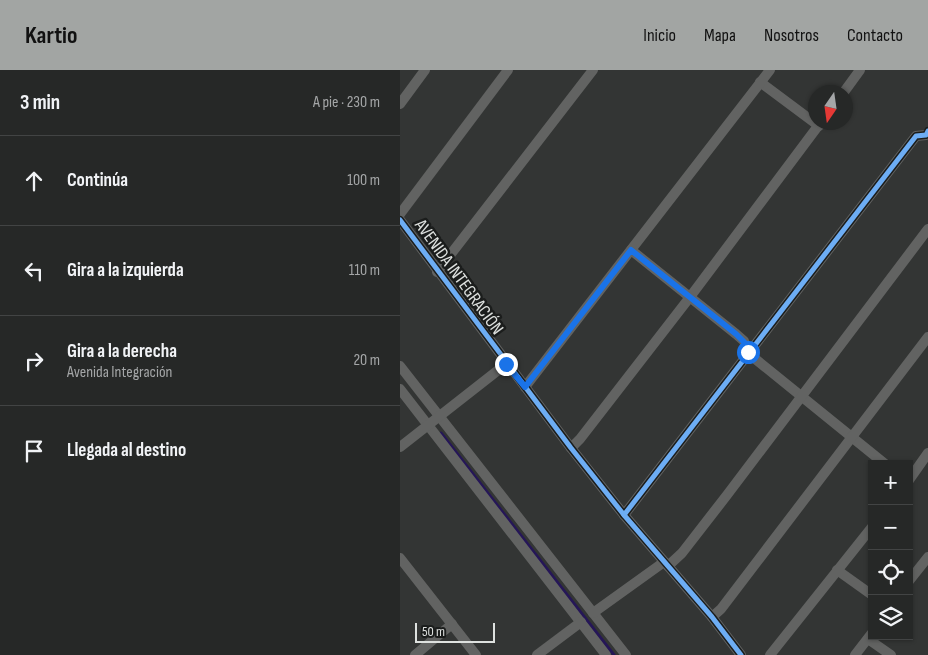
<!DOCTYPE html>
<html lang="es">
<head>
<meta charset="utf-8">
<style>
	body { margin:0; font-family:"Sofia Sans Condensed",sans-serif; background:#323433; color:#f1f3f6 }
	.controls { position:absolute; right:15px; bottom:15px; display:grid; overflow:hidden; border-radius:0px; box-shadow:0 1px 4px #0004 }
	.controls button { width:45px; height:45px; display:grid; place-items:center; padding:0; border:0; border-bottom:1px solid #424444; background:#262827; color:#f1f3f6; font:25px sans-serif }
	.compass { position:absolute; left:408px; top:15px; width:45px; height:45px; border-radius:50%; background:#262827; box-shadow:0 1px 4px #0004; rotate:193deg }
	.scale { position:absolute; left:15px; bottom:12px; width:80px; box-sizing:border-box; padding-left:5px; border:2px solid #dee1df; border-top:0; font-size:14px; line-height:18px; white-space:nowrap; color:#dee1df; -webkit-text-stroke:4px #1b1d1c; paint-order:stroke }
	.stop { position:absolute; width:15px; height:15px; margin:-11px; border:4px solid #1a73e8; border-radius:50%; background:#fff }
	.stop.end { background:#1a73e8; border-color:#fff; box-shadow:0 1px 5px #0008 }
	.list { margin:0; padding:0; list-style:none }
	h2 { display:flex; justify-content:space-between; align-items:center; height:65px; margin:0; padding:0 20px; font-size:21px }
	h2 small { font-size:16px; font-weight:400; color:#a4a6a7 }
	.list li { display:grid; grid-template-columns:32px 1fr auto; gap:15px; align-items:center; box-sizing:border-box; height:90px; padding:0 20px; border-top:1px solid #424444 }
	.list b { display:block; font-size:19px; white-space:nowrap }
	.list p { margin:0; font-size:16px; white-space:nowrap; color:#a4a6a7 }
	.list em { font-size:16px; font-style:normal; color:#a4a6a7 }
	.icon { flex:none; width:28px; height:28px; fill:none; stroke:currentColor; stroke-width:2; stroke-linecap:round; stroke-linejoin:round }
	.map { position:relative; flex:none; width:528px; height:585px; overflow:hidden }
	header { display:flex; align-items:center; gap:30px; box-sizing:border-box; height:70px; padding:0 25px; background:#a2a5a3; color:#111 }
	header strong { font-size:24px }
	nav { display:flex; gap:28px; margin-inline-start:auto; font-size:18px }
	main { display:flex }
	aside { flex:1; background:#262827 }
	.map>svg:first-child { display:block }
</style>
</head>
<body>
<header>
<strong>Kartio</strong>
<nav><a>Inicio</a><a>Mapa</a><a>Nosotros</a><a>Contacto</a></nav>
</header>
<main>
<aside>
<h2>3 min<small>A pie · 230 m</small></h2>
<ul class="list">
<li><svg class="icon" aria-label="ahead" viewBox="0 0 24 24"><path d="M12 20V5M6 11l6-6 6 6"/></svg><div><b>Continúa</b></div><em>100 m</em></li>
<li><svg class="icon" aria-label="left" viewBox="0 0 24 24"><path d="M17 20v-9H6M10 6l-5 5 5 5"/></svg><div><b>Gira a la izquierda</b></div><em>110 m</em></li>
<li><svg class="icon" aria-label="right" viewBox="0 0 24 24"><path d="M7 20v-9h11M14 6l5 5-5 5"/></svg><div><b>Gira a la derecha</b><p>Avenida Integración</p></div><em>20 m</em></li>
<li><svg class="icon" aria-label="arrive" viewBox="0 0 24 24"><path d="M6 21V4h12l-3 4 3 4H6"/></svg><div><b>Llegada al destino</b></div></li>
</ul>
</aside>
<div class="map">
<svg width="528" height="585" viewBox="0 0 528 585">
	<rect width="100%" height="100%" fill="#333534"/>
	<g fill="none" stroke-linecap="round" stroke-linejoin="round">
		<path stroke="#251657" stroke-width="3" d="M41,363L214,585"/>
		<g stroke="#626362" stroke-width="10">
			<path d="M360,12L419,56"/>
			<path d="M444,22L460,0"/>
			<path d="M0,34L25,0"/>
			<path d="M0,144L108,0"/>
			<path d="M0,150L171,378L224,445L312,547L341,585"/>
			<path d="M231,180L336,264L344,271L348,283L485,394"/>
			<path d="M37,202L193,0"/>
			<path d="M0,296L226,585"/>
			<path d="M125,317L370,0"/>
			<path d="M0,319L206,585"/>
			<path d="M0,377L106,294"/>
			<path d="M171,378L180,369L290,227L421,52"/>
			<path d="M509,410L528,383"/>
			<path d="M224,445L516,66L526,65"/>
			<path d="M0,488L76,585"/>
			<path d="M268,496L282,483L327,425L528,159"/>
			<path d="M437,500L472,525"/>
			<path d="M509,511L528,487"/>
			<path d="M193,543L264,492"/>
			<path d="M312,547L321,539L528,267"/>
			<path d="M468,569L491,585"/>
			<path d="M15,585L52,554"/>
			<path d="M137,585L181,552"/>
			<path d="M370,585L472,457"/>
			<path d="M455,585L472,563"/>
		</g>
		<g stroke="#1b1d1c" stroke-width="8">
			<g id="cycleway">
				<path d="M0,150L171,378L224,445L312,547L341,585"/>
				<path d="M224,445L516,66L526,65L528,61"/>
			</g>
		</g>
		<use href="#cycleway" stroke="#6dadf4" stroke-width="5"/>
	</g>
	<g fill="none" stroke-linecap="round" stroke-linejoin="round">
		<path stroke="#1a73e8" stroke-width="6" d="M106,294L125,317L231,180L336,264L344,272L348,282"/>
	</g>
	<g text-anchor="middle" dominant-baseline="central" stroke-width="5" stroke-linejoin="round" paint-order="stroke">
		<g font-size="18" fill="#dee1df" stroke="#1b1d1c">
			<text transform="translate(59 207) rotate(54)">AVENIDA INTEGRACIÓN</text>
		</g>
	</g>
</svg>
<div class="controls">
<button>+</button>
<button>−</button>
<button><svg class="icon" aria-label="locate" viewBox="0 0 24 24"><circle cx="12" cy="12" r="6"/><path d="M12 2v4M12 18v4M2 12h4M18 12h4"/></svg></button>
<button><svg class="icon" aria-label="layers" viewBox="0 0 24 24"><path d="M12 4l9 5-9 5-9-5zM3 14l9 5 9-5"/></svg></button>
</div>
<svg class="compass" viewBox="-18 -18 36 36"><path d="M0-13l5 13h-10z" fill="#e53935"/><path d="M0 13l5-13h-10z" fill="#a4a6a7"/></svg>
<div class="scale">50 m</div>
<div class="stop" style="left:348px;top:282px"></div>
<div class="stop end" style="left:106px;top:294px"></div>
</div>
</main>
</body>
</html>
